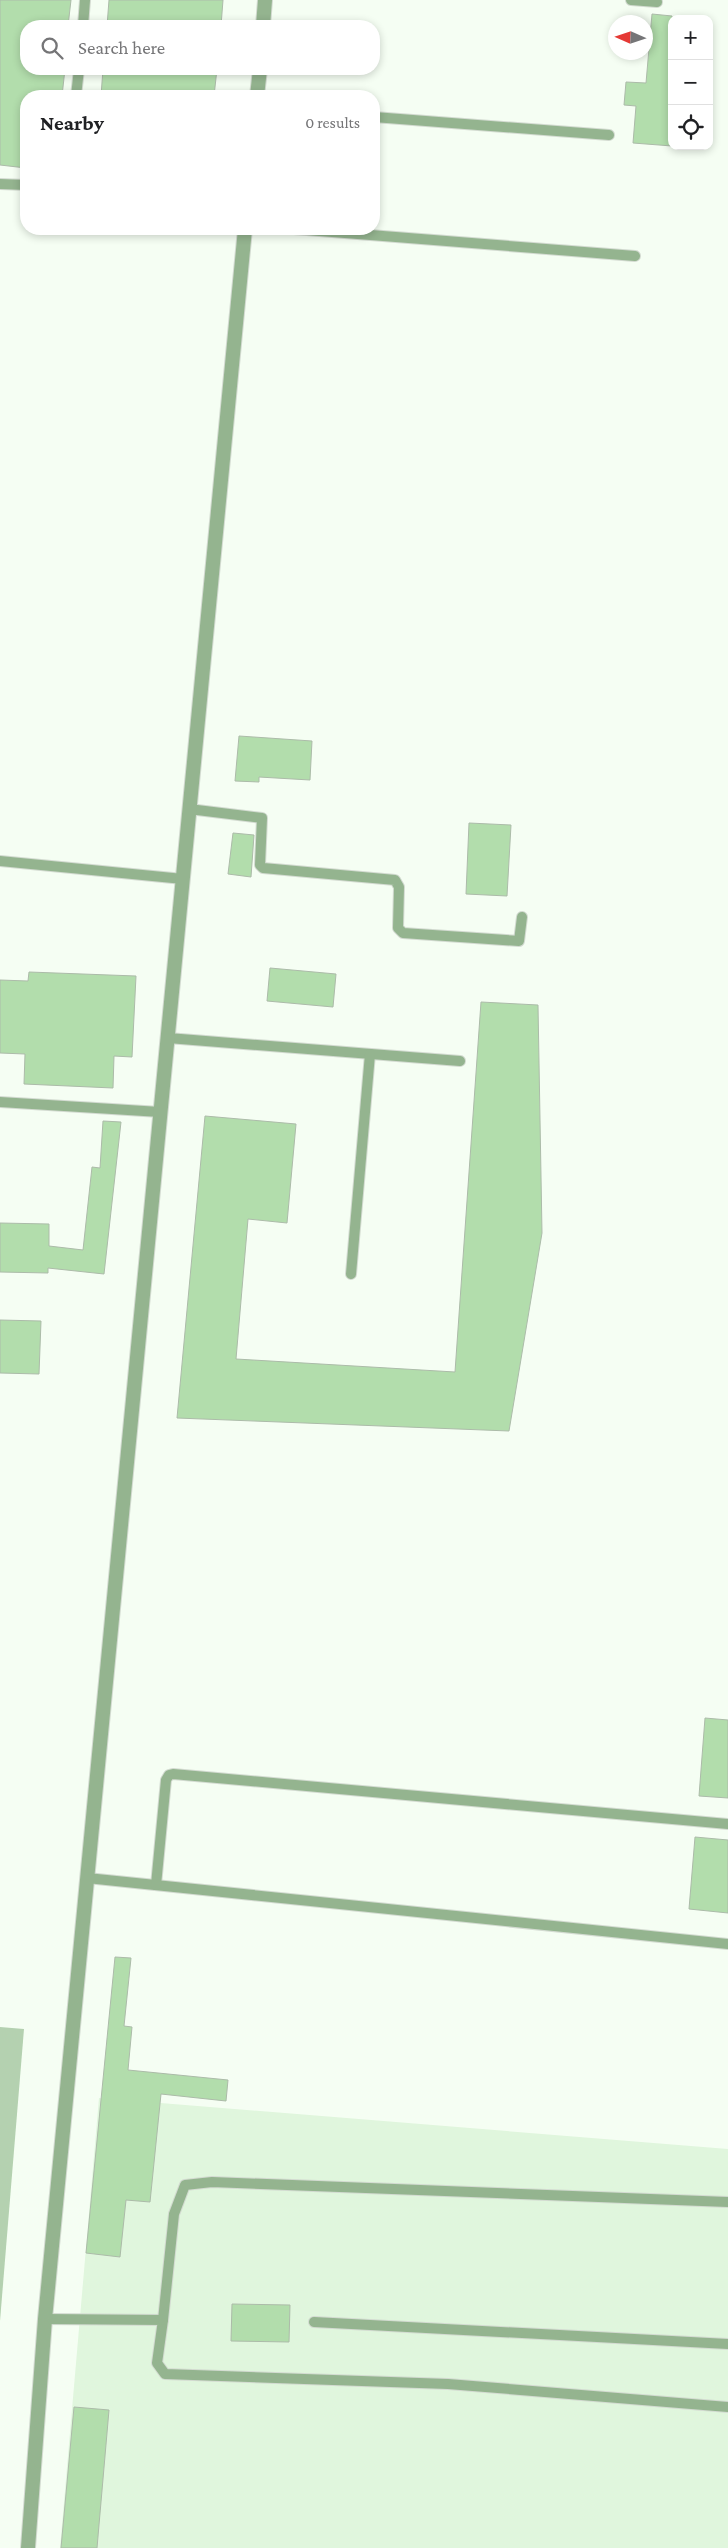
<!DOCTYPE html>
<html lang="en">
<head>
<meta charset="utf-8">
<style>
	body { margin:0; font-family:"Crimson Pro",serif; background:#f6f6f6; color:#202124 }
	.controls { position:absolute; right:15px; top:15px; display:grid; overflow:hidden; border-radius:10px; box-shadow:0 2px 8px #0003 }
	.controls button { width:45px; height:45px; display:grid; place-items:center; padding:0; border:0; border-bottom:1px solid #e0e0e0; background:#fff; color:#202124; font:25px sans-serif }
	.compass { position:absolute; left:608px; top:15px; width:45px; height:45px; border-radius:50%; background:#fff; box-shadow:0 2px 8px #0003; rotate:273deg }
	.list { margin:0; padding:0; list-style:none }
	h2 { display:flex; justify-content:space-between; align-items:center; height:65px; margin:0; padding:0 20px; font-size:21px }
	h2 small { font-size:16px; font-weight:400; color:#757577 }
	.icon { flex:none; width:28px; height:28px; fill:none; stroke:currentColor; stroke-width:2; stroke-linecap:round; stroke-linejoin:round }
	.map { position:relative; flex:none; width:728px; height:2548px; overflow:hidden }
	.search { position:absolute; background:#fff; box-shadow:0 2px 8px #0003; left:20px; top:20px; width:360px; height:55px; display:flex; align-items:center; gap:12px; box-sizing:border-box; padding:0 18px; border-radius:20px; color:#757577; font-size:19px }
	.panel { position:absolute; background:#fff; box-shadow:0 2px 8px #0003; left:20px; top:90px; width:360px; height:145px; border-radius:20px }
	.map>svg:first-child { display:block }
</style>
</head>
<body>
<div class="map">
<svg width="728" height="2548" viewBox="0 0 728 2548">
	<rect width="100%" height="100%" fill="#f5fef3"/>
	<path fill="#e0f6dd" d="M99,2098L728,2149V2548H60Z"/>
	<path fill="#b4d1b0" d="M0,2027L24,2029L0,2321Z"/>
	<g fill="#b2ddac" stroke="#acbba9">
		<path d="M0,0H71L68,26H26V69H65L62,96H26V168L0,165Z"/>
		<path d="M109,0H223L221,26H107Z"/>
		<path d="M652,14L672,16V146L633,143L636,106L624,105L626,82L646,83Z"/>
		<path d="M103,69H217L214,96H101Z"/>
		<path d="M239,736L312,741L310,780L259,777V782L235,781Z"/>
		<path d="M469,823L511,825L507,896L466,894Z"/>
		<path d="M233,833L254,835L251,877L228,874Z"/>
		<path d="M270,968L336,974L333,1007L267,1001Z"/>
		<path d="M29,972L136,976L132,1057L114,1056L113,1088L24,1084L25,1054L0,1053V980L28,981Z"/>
		<path d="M481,1002L538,1005L542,1233L509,1431L177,1418L205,1116L296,1124L287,1223L248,1219L236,1359L455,1372Z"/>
		<path d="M103,1121L121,1122L104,1274L48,1268V1273L0,1272V1223L49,1224V1246L83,1250L92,1167L100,1168Z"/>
		<path d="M0,1320L41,1321L39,1374L0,1373Z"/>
		<path d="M705,1718L728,1720V1798L699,1796Z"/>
		<path d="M695,1837L728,1840V1913L689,1909Z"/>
		<path d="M115,1957L131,1958L124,2026L132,2027L128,2070L228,2080L226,2101L161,2094L150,2202L126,2200L120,2257L86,2253Z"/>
		<path d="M232,2304L290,2305L289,2342L231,2341Z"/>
		<path d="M74,2407L109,2410L97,2548H61Z"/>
	</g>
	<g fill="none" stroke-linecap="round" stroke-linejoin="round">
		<g stroke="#d3dbd1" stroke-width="12">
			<g id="service">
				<path d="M631,0L657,2"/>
				<path d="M83,26L85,0"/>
				<path d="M76,96L79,69"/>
				<path d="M374,117L609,135"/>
				<path d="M0,184L26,185"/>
				<path d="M294,229L635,256"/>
				<path d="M189,809L262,818L260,865L263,868L395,880L399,887L398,928L403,933L519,941L522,917"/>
				<path d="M0,861L183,879"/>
				<path d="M168,1038L460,1061"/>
				<path d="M0,1102L160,1112"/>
				<path d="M351,1274L370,1054"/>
				<path d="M87,1878L728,1944"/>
				<path d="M156,1885L166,1780L169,1775L173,1774L728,1824"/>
				<path d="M45,2319L163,2320L157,2363L165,2374L448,2384L728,2407"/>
				<path d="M163,2320L174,2214L185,2185L212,2182L728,2202"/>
				<path d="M314,2322L728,2344"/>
			</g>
		</g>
		<g stroke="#d3dbd1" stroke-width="16">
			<g id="tertiary">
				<path d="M263,26L265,0"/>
				<path d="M257,96L260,69"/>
				<path d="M28,2548L45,2319L245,229"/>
			</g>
		</g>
		<use href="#service" stroke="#94b48f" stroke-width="10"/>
		<use href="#tertiary" stroke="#94b48f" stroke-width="14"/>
	</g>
</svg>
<div class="controls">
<button>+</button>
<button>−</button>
<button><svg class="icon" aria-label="locate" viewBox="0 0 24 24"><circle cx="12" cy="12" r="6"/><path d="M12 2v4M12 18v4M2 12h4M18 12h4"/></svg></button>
</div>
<svg class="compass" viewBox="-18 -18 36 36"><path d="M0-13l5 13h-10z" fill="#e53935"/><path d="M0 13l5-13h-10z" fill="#757577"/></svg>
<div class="search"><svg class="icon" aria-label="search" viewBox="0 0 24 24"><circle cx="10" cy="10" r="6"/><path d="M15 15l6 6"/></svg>Search here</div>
<section class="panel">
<h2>Nearby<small>0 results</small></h2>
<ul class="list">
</ul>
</section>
</div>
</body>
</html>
